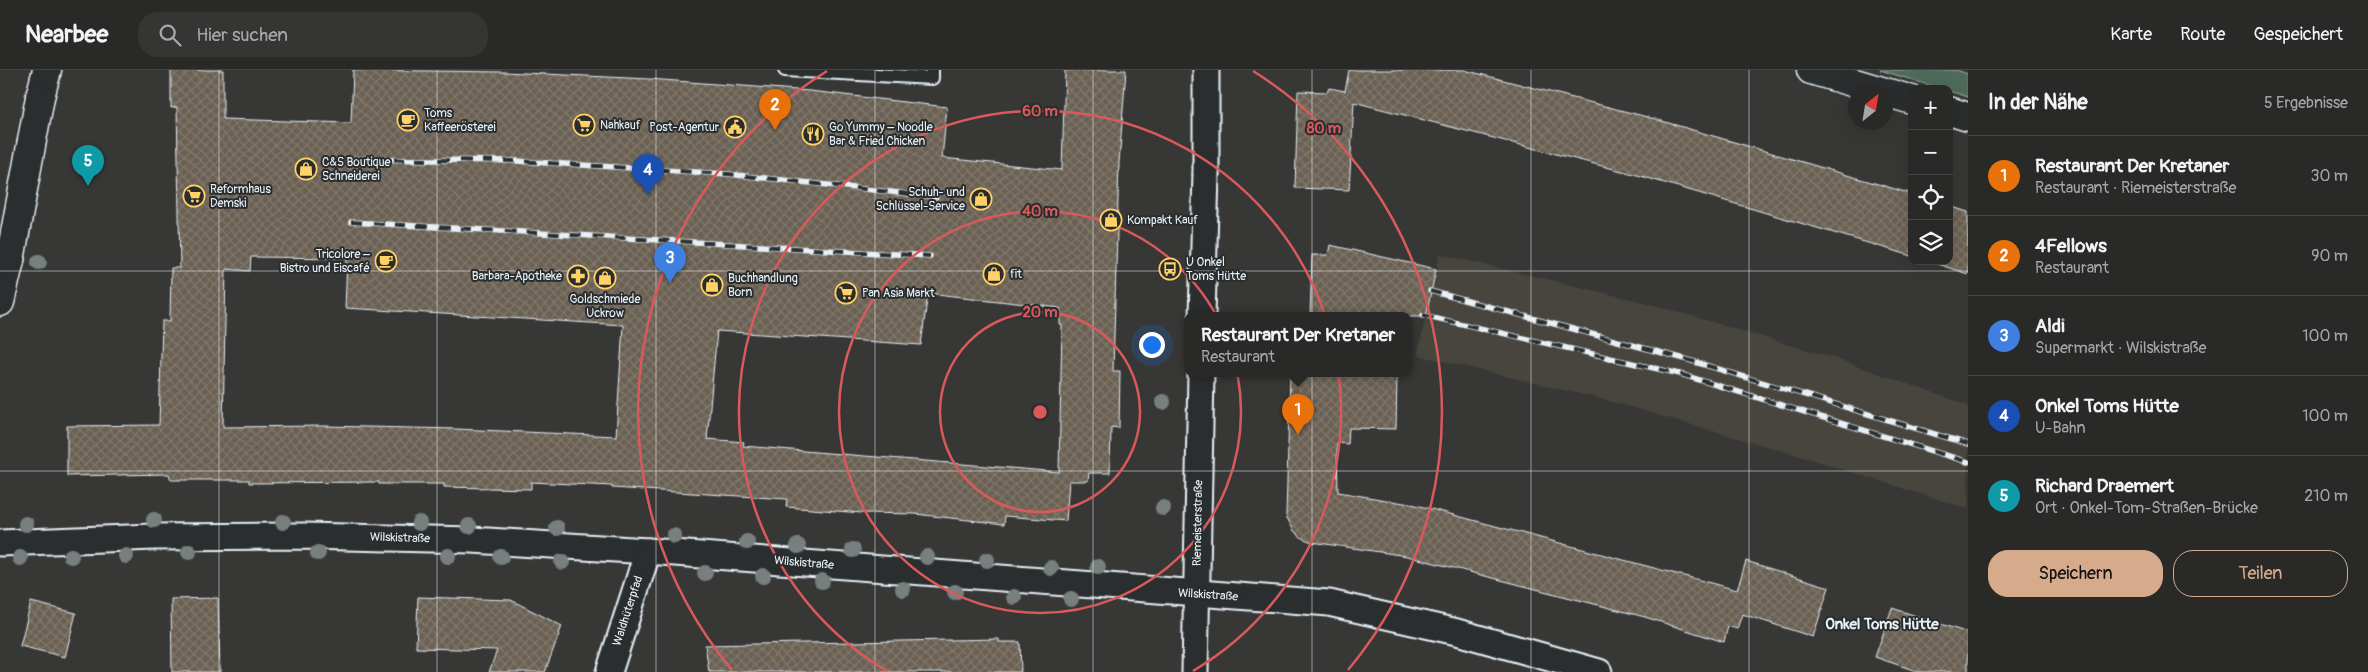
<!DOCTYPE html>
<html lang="de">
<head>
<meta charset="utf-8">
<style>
	body { margin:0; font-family:Pangolin,sans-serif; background:#353534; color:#f1f3f6 }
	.controls { position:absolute; right:15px; top:15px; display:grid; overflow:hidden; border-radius:10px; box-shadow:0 5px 20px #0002 }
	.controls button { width:45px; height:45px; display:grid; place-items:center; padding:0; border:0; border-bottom:1px solid #454545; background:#292928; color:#f1f3f6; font:25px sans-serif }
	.compass { position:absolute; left:1848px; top:15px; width:45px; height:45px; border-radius:50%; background:#292928; box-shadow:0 5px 20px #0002; rotate:30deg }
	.you { position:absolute; left:1151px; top:274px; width:18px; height:18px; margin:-12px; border:4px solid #fff; border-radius:50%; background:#1a73e8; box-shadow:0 0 0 8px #1a73e833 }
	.badge { display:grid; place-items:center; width:32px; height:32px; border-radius:50%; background:#d6ab8b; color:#fff; font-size:16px; font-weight:700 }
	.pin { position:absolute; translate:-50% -41px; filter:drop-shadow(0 1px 2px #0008) }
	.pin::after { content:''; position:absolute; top:26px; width:18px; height:15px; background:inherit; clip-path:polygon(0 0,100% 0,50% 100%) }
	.popup { position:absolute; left:1184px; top:242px; width:228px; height:65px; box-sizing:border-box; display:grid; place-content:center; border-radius:10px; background:#292928; filter:drop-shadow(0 1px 4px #0005); font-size:16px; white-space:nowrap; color:#a5a6a8 }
	.popup b { font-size:19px; color:#f1f3f6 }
	.popup::after { content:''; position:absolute; left:50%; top:100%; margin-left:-10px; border:10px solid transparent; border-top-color:#292928 }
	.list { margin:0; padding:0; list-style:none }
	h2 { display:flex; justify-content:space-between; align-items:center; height:65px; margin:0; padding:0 20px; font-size:21px }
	h2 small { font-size:16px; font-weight:400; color:#a5a6a8 }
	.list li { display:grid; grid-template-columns:32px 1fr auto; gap:15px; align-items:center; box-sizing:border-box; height:80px; padding:0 20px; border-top:1px solid #454545 }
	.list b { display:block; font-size:19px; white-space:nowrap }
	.list p { margin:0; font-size:16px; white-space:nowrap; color:#a5a6a8 }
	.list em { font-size:16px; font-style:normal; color:#a5a6a8 }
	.actions { display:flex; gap:10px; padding:15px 20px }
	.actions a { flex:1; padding:11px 0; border:1px solid #d6ab8b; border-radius:20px; text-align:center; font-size:18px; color:#d6ab8b }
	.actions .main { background:#d6ab8b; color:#111 }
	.icon { flex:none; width:28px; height:28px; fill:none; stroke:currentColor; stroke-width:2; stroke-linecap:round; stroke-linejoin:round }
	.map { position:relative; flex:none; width:1968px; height:602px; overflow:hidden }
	header { display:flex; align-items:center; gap:30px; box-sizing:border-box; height:70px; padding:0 25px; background:#292928; border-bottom:1px solid #454545 }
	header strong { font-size:24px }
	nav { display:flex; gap:28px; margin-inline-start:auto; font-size:18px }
	.search { width:350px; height:45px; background:#353534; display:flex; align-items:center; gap:12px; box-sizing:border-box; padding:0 18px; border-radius:20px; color:#a5a6a8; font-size:19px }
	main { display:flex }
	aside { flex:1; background:#292928 }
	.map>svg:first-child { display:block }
</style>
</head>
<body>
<header>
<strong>Nearbee</strong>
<div class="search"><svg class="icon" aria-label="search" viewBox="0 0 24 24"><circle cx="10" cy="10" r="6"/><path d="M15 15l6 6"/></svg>Hier suchen</div>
<nav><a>Karte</a><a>Route</a><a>Gespeichert</a></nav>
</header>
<main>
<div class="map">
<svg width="1968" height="602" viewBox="0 0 1968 602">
	<defs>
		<pattern id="building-cross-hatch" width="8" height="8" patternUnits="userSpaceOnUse" patternTransform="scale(1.25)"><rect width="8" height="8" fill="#6b6152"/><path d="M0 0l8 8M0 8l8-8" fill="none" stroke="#80786c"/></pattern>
	</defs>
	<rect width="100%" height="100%" fill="#373735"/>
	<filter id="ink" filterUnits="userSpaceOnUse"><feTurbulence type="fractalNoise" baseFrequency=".02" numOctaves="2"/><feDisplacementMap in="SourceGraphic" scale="10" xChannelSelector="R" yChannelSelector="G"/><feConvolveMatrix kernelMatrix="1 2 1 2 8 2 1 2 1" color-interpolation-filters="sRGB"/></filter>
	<g filter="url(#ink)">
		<path fill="#47443e" d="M1440,184L1648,233L1834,288L1968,335V439L1810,389L1609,331L1417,285Z"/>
		<path fill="#506b5a" stroke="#9caea9" d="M1880,0H1956L1968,4V27L1949,21V19H1941Z"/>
		<g fill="url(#building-cross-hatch)" stroke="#e8f1f8" fill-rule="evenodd">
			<path d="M171,0H223V49L351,53L353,0L504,2L649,9L810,21L947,37L942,88L1062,100L1065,0H1126L1119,93L1113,301H1120L1119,358L1111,357L1110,403H1089L1088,411H1069L1066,451L1005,446L1004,454L915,444L862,443L786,437L787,429L612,418V416L531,412V419L444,417V414H379V412L249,413V410H171L169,404L67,406V356L159,355L162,251H170L171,198H180L177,37L171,38ZM251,187L347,188L345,238L623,255L616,366L456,359L324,356L223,357L226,199L250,201ZM928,223L1060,238V255H1062L1059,402L743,376L744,372L707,369L717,261L921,275Z"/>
			<path d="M1349,0H1464L1655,49L1912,124V186L1641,106L1354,32L1349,120L1295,118L1298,21L1327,22L1329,18L1345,21Z"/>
			<path d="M1949,136L1968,142V204L1928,191H1949Z"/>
			<path d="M1330,175L1436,199L1426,246H1310L1312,185H1328Z"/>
			<path d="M1290,304H1397L1396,359L1349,358L1348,374L1337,373L1338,422L1416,435L1737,520L1746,491L1829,517L1813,567L1742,544L1737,559L1728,556L1724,572L1645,547L1407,486L1312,472L1302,468L1294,461L1286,446Z"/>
			<path d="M418,527L511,530L562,556L545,602H489L497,580L416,578Z"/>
			<path d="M218,528L220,602H172L171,529Z"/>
			<path d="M31,532L76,543L65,587L20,576Z"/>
			<path d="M1892,538L1968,563V602H1919L1875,587Z"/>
			<path d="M999,569V572H1020L1021,602H709L705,575Z"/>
		</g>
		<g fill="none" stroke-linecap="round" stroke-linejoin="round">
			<g stroke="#e8f1f8" stroke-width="16">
				<path id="service" d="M785,0L932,8V0"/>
			</g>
			<g stroke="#e8f1f8" stroke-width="29">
				<g id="minor">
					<path d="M1206,0V103"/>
					<path d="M0,473L154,467L304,466L472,470L648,481L1329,533L1457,562L1599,602"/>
					<path d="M609,602L648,481"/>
					<path d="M1195,602L1201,304"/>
				</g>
			</g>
			<g stroke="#e8f1f8" stroke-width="31">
				<g id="secondary">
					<path d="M1811,0L1912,30"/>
					<path d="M40,27L47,0"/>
					<path d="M1949,41L1968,47"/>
					<path d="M0,232L10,190"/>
				</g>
			</g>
			<use href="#service" stroke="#2a2d2e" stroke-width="12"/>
			<use href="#minor" stroke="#2a2d2e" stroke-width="25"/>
			<use href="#secondary" stroke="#2a2d2e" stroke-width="28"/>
			<g stroke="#e8f1f8" stroke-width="5.5">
				<g id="rail">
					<path d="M350,89L516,91L728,104L936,127"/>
					<path d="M351,152L930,186"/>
					<path d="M1430,221L1685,289L1968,374"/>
					<path d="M1423,245L1680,304L1968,392"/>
				</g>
			</g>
			<use href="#rail" stroke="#2a2d2e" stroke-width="4" stroke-dasharray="11" stroke-linecap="butt"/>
			<g stroke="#e8f1f8" stroke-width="29" stroke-linecap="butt">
				<path id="minor-bridge" d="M1202,246L1206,103"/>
			</g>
			<g stroke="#e8f1f8" stroke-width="31" stroke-linecap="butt">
				<path id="secondary-bridge" d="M10,190L40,27"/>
			</g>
			<use href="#minor-bridge" stroke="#2a2d2e" stroke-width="25"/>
			<use href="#secondary-bridge" stroke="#2a2d2e" stroke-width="28"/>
		</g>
		<g fill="#77807e">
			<circle cx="39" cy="192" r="8"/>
			<circle cx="1163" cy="332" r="8"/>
			<circle cx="1163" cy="438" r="8"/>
			<circle cx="154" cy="450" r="8"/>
			<circle cx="283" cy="452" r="8"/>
			<circle cx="419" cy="453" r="8"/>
			<circle cx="26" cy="454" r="8"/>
			<circle cx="469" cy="456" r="8"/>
			<circle cx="557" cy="458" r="8"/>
			<circle cx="674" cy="466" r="8"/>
			<circle cx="747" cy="472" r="8"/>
			<circle cx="798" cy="476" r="8"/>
			<circle cx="853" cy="480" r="8"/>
			<circle cx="189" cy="482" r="8"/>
			<circle cx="318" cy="483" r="8"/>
			<circle cx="71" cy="486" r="8"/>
			<circle cx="126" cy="486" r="8"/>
			<circle cx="448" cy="486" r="8"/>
			<circle cx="501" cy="487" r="8"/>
			<circle cx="927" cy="487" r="8"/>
			<circle cx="20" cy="488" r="8"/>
			<circle cx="987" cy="490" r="8"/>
			<circle cx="562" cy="492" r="8"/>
			<circle cx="1098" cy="497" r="8"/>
			<circle cx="1051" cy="498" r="8"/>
			<circle cx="705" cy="503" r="8"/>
			<circle cx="763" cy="506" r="8"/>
			<circle cx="822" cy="511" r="8"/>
			<circle cx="903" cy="519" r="8"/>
			<circle cx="955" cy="522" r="8"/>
			<circle cx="1014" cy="527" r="8"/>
			<circle cx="1071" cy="529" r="8"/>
		</g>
	</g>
	<path fill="none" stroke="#e8f1f8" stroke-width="1" stroke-opacity="0.55" d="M219,0V602M437,0V602M656,0V602M875,0V602M1093,0V602M1312,0V602M1531,0V602M1749,0V602M0,201H1968M0,401H1968"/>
	<g fill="none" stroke="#da5a5c" stroke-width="2.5">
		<circle cx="1040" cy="342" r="100"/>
		<circle cx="1040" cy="342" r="201"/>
		<path d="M887 601A301 301 0 1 1 1193 601"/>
		<path d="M732 600A402 402 0 0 1 827 1M1253 1A402 402 0 0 1 1348 600"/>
	</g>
	<defs>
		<g id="cafe-ring" transform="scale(1.125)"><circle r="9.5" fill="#2a2d2e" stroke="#ffd166" stroke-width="1.5"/><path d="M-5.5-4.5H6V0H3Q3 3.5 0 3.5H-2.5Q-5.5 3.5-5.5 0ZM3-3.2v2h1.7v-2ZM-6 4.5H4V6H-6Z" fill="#ffd166"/></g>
		<g id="supermarket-ring" transform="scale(1.125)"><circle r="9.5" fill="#2a2d2e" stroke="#ffd166" stroke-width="1.5"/><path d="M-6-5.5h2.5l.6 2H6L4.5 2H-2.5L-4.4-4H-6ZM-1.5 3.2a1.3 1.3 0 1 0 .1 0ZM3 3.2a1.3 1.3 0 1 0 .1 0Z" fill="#ffd166"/></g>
		<g id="civic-ring" transform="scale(1.125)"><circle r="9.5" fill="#2a2d2e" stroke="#ffd166" stroke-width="1.5"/><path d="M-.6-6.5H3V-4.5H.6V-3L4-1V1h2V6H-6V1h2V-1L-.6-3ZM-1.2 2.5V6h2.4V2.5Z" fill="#ffd166"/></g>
		<g id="restaurant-ring" transform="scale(1.125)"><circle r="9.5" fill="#2a2d2e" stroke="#ffd166" stroke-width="1.5"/><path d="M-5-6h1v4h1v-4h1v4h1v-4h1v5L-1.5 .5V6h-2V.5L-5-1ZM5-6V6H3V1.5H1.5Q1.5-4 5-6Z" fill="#ffd166"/></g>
		<g id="shop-ring" transform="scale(1.125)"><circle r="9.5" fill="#2a2d2e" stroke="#ffd166" stroke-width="1.5"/><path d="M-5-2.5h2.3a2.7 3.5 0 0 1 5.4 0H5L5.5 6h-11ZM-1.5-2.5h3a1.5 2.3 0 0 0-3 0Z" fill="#ffd166"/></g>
		<g id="bus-ring" transform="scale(1.125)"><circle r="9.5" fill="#2a2d2e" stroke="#ffd166" stroke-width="1.5"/><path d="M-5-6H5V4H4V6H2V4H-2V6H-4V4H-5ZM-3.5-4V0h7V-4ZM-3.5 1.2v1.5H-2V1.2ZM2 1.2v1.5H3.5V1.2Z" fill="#ffd166"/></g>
		<g id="pharmacy-ring" transform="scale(1.125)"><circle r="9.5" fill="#2a2d2e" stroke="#ffd166" stroke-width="1.5"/><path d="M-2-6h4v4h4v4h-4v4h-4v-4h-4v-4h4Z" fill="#ffd166"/></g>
	</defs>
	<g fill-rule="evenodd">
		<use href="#cafe-ring" x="408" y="50"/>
		<use href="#supermarket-ring" x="584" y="55"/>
		<use href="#civic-ring" x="735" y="57"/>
		<use href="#restaurant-ring" x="813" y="64"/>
		<use href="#shop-ring" x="306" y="99"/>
		<use href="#supermarket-ring" x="194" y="126"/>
		<use href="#shop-ring" x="981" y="129"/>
		<use href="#shop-ring" x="1111" y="150"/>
		<use href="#cafe-ring" x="386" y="191"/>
		<use href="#bus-ring" x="1170" y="199"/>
		<use href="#shop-ring" x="994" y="204"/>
		<use href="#pharmacy-ring" x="578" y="206"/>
		<use href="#shop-ring" x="605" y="208"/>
		<use href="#shop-ring" x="712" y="215"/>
		<use href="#supermarket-ring" x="846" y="223"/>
	</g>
	<g text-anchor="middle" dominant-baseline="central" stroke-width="4" stroke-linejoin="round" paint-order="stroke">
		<g font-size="12" fill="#e8f1f8" stroke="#2a2d2e" text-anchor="start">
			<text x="424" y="43">Toms<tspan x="424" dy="14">Kaffeerösterei</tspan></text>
			<text x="600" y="55">Nahkauf</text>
			<text x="719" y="57" text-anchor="end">Post-Agentur</text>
			<text x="829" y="57">Go Yummy – Noodle<tspan x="829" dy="14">Bar &amp; Fried Chicken</tspan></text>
			<text x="322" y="92">C&amp;S Boutique<tspan x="322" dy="14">Schneiderei</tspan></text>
			<text x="210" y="119">Reformhaus<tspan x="210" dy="14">Demski</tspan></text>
			<text x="965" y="122" text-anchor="end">Schuh- und<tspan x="965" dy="14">Schlüssel-Service</tspan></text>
			<text x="1127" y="150">Kompakt Kauf</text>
			<text x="370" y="184" text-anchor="end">Tricolore –<tspan x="370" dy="14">Bistro und Eiscafé</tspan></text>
			<text x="1186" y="192">U Onkel<tspan x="1186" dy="14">Toms Hütte</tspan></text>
			<text x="1010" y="204">fit</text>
			<text x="562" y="206" text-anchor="end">Barbara-Apotheke</text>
			<text x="728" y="208">Buchhandlung<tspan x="728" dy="14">Born</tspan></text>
			<text x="862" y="223">Pan Asia Markt</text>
			<text x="605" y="229" text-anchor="middle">Goldschmiede<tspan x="605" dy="14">Uckrow</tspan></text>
		</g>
		<g font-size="12" fill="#e8f1f8" stroke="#2a2d2e">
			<text transform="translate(1198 453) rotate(-89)">Riemeisterstraße</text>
			<text transform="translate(400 468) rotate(2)">Wilskistraße</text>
			<text transform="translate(804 493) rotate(5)">Wilskistraße</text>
			<text transform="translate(1208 525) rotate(4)">Wilskistraße</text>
			<text transform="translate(628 541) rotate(-72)">Waldhüterpfad</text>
		</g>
		<g font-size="15" font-weight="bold" fill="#e8f1f8" stroke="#2a2d2e">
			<text x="1882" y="554">Onkel Toms Hütte</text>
		</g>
	</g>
	<circle cx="1040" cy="342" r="8" fill="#da5a5c" stroke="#2a2d2e" stroke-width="2.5"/>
	<g font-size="15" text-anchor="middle" font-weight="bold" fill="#da5a5c" stroke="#2a2d2e" stroke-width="4" stroke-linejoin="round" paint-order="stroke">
		<text x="1040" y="46">60 m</text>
		<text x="1324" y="63">80 m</text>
		<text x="1040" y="146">40 m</text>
		<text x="1040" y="247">20 m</text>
	</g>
</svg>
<div class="controls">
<button>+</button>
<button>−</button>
<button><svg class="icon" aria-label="locate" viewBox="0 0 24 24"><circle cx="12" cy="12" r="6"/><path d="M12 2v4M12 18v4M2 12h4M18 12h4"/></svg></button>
<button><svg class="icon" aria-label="layers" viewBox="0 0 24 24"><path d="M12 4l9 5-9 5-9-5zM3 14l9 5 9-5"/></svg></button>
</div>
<svg class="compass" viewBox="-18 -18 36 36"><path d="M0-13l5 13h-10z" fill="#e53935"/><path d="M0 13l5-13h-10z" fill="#a5a6a8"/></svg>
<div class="you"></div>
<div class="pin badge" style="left:1298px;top:365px;background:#e8710a">1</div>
<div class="popup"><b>Restaurant Der Kretaner</b>Restaurant</div>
<div class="pin badge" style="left:775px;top:60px;background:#e8710a">2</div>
<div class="pin badge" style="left:670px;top:213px;background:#3f7fe0">3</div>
<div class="pin badge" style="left:648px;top:125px;background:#1a4fb4">4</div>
<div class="pin badge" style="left:88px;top:116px;background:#0f9aa8">5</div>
</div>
<aside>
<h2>In der Nähe<small>5 Ergebnisse</small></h2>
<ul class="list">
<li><span class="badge" style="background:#e8710a">1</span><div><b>Restaurant Der Kretaner</b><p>Restaurant · Riemeisterstraße</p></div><em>30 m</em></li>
<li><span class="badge" style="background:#e8710a">2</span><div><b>4Fellows</b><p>Restaurant</p></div><em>90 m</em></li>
<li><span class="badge" style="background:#3f7fe0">3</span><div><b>Aldi</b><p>Supermarkt · Wilskistraße</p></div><em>100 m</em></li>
<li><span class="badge" style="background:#1a4fb4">4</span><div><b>Onkel Toms Hütte</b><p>U-Bahn</p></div><em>100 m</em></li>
<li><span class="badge" style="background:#0f9aa8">5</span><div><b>Richard Draemert</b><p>Ort · Onkel-Tom-Straßen-Brücke</p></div><em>210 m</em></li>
</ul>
<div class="actions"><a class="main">Speichern</a><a>Teilen</a></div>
</aside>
</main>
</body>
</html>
